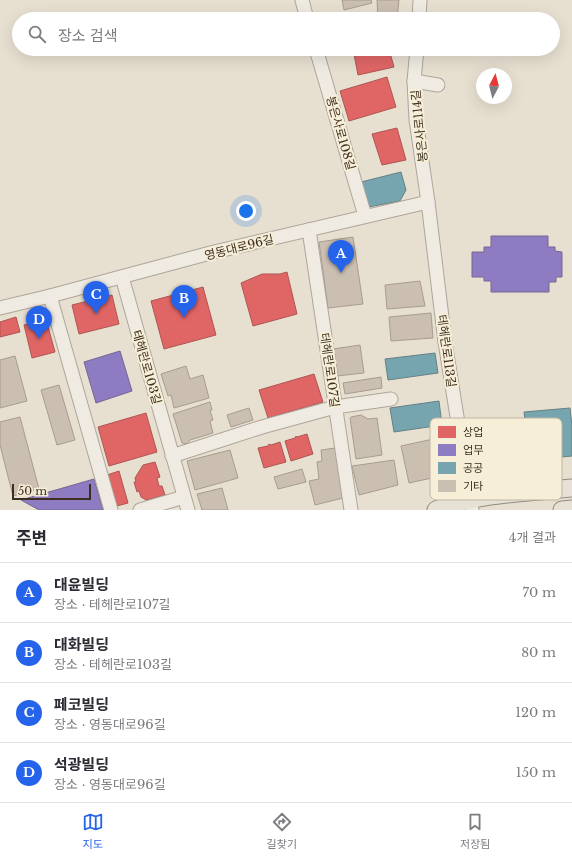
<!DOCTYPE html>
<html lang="ko">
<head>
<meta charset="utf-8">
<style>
	body { margin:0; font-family:"Libre Baskerville","Noto Sans KR",serif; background:#f7f7f7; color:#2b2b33 }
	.compass { position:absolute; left:476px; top:68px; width:36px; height:36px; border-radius:50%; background:#fff; box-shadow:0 4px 16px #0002; rotate:7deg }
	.scale { position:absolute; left:12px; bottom:10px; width:79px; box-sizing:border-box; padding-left:4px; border:2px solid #3d2e20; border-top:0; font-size:11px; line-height:14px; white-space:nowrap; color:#3d2e20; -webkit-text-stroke:3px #f7eed8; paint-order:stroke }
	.you { position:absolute; left:246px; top:211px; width:14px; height:14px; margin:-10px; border:3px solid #fff; border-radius:50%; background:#1a73e8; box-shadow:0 0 0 6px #1a73e833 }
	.badge { display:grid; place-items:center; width:26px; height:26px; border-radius:50%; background:#2563eb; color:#fff; font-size:13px; font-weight:700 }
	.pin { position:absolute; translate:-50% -33px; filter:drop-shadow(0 1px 2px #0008) }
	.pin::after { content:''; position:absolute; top:21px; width:14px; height:12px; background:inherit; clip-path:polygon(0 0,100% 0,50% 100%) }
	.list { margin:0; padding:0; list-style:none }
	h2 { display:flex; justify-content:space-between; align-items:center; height:52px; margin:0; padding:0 16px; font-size:17px }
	h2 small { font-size:13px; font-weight:400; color:#7c7c81 }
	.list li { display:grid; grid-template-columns:26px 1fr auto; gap:12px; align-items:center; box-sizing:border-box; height:60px; padding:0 16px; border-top:1px solid #e1e1e2 }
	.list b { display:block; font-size:15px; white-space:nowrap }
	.list p { margin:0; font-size:13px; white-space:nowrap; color:#7c7c81 }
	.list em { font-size:13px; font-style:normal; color:#7c7c81 }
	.icon { flex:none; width:22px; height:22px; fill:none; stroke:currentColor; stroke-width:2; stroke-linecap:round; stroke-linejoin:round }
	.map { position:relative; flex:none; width:572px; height:510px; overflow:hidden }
	.search { position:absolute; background:#fff; box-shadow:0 4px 16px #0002; left:12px; right:12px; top:12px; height:44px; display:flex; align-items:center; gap:10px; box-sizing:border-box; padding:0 14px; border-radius:22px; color:#7c7c81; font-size:15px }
	.sheet { height:292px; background:#fff }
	nav { display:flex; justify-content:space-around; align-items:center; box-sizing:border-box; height:56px; border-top:1px solid #e1e1e2; background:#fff; font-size:11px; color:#7c7c81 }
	nav a { display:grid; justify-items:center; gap:2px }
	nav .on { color:#2563eb }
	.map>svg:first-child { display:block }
</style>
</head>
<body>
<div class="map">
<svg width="572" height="510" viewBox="0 0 572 510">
	<rect width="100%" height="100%" fill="#e7e0d1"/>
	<g fill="#e06666" stroke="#af5551">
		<path d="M378,49H389L394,67L358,75L354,54Z"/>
		<path d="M387,77L396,107L349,121L340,91Z"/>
		<path d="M397,128L406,160L382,165L372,134Z"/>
		<path d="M287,272L297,314L253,326L241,283L262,274H280Z"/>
		<path d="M203,287L216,335L164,349L151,301Z"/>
		<path d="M112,295L119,324L79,334L72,305Z"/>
		<path d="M16,317L20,332L0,337V322Z"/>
		<path d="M46,319L55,352L32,358L24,325Z"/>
		<path d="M314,374L323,402L268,418L259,390Z"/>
		<path d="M146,413L157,452L109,466L98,427Z"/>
		<path d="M307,434L313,454L291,461L285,441L295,438L296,436L297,437Z"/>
		<path d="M280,442L286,462L264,468L258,448L268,446L269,444L271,445Z"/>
		<path d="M155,462L160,477L157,478L159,486H162L165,495L146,500L141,497L139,491L137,492L134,482H136L135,478L143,465Z"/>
		<path d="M119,471L128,503L117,506L107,475Z"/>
	</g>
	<g fill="#8e7cc3" stroke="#766592">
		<path d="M491,236H548V247H555V251L562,252V277H556V282H549V292H491V281H484V277H472V252H484V247H491Z"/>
		<path d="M120,351L132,391L96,403L84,362Z"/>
		<path d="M94,479L103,510H39L21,500Z"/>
	</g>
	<g fill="#76a5af" stroke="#658184">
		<path d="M401,172L406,190L400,201L368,207L361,182Z"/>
		<path d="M435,353L438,373L388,380L385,359Z"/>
		<path d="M439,401L442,425L394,432L390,408Z"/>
		<path d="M570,408L572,426V456L490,464L487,435L526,431L524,412Z"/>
	</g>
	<g fill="#cbbfb2" stroke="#a89c90">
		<path d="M342,0H371L372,3L344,10Z"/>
		<path d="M377,0H399L397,19H378Z"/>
		<path d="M353,237L363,304L328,308L319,242Z"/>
		<path d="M420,281L425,306L387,309L385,285Z"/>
		<path d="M431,313L433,338L391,341L389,317Z"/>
		<path d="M360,345L364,373L337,376L333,349Z"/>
		<path d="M15,356L27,401L0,408V360Z"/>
		<path d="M186,366L190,379L203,375L209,398L174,408L171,395L168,396L161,374Z"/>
		<path d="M381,377L382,388L345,394L343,383Z"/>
		<path d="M59,385L75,440L57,445L41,390Z"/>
		<path d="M210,402L212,410H210L213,420L210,421L213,433L190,440L187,444L182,443L173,414Z"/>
		<path d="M249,408L253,420L231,427L227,415Z"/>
		<path d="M361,415L368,419L377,418L382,455L356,459L350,418L351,417Z"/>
		<path d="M20,417L39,489L13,496L0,445V422Z"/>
		<path d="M447,436L455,473L409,483L401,446Z"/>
		<path d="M335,448L343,498L315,505L309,481L319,479L317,462L322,461L321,450Z"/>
		<path d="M230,450L238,478L195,490L187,461Z"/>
		<path d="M394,460L398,485L359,495L352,466Z"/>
		<path d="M302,469L306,482L278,489L274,477Z"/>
		<path d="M222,488L228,510H202L197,494Z"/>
	</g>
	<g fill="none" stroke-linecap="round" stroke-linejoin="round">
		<g stroke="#ada599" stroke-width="15">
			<g id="minor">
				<path d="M302,0L307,19"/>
				<path d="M419,19L420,0"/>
				<path d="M316,49L365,216"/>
				<path d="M417,49L414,81L416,120L428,202L445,342L472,510"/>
				<path d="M414,81L438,85"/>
				<path d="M309,230L351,510"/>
				<path d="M122,277L188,510"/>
				<path d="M50,296L111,510"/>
				<path d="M0,308L50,296L214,252L428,202"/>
				<path d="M172,456L262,427L335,407L391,399"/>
				<path d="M140,510L184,497"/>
			</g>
		</g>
		<g stroke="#928b80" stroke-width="19">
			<g id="major">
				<path d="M436,510C478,493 527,493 572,488"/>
				<path d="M562,510L572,509"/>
			</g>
		</g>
		<use href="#minor" stroke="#efebe3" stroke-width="13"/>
		<use href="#major" stroke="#e6e1d4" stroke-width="17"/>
	</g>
	<g text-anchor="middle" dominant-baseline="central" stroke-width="4" stroke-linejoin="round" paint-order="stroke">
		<g font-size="12" fill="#3d2e20" stroke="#f7eed8">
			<text transform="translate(419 126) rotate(-96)">봉은사로114길</text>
			<text transform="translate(341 133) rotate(74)">봉은사로108길</text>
			<text transform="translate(239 247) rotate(-14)">영동대로96길</text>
			<text transform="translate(447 351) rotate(82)">테헤란로113길</text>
			<text transform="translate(147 367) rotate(74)">테헤란로103길</text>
			<text transform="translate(330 370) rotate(82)">테헤란로107길</text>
		</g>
	</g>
	<rect x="430" y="418" width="132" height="82" rx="6" fill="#f7eed8" stroke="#bfb4a1" stroke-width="1"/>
	<rect x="438" y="426" width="18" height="12" fill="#e06666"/>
	<rect x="438" y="444" width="18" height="12" fill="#8e7cc3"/>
	<rect x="438" y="462" width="18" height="12" fill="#76a5af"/>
	<rect x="438" y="480" width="18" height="12" fill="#cbbfb2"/>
	<g font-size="11" fill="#3d2e20">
		<text x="463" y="436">상업</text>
		<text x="463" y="454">업무</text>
		<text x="463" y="472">공공</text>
		<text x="463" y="490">기타</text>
	</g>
</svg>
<svg class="compass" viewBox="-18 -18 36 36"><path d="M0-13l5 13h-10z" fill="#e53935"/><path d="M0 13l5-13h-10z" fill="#7c7c81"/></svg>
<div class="scale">50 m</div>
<div class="you"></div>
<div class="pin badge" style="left:341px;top:273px">A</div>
<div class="pin badge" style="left:184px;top:318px">B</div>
<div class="pin badge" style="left:96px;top:314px">C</div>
<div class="pin badge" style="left:39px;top:339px">D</div>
<div class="search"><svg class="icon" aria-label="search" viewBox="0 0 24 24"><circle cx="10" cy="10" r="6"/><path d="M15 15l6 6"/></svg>장소 검색</div>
</div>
<section class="sheet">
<h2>주변<small>4개 결과</small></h2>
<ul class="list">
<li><span class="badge">A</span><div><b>대윤빌딩</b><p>장소 · 테헤란로107길</p></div><em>70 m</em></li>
<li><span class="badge">B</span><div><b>대화빌딩</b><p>장소 · 테헤란로103길</p></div><em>80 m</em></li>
<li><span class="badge">C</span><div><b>페코빌딩</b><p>장소 · 영동대로96길</p></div><em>120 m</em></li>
<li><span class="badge">D</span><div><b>석광빌딩</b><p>장소 · 영동대로96길</p></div><em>150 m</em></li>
</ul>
</section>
<nav>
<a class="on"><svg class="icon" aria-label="map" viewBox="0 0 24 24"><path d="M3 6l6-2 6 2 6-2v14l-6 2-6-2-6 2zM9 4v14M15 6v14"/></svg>지도</a>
<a><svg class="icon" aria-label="directions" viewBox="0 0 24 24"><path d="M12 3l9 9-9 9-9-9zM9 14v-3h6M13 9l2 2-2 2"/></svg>길찾기</a>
<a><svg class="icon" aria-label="saved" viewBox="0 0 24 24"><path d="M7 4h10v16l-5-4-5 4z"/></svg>저장됨</a>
</nav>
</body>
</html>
